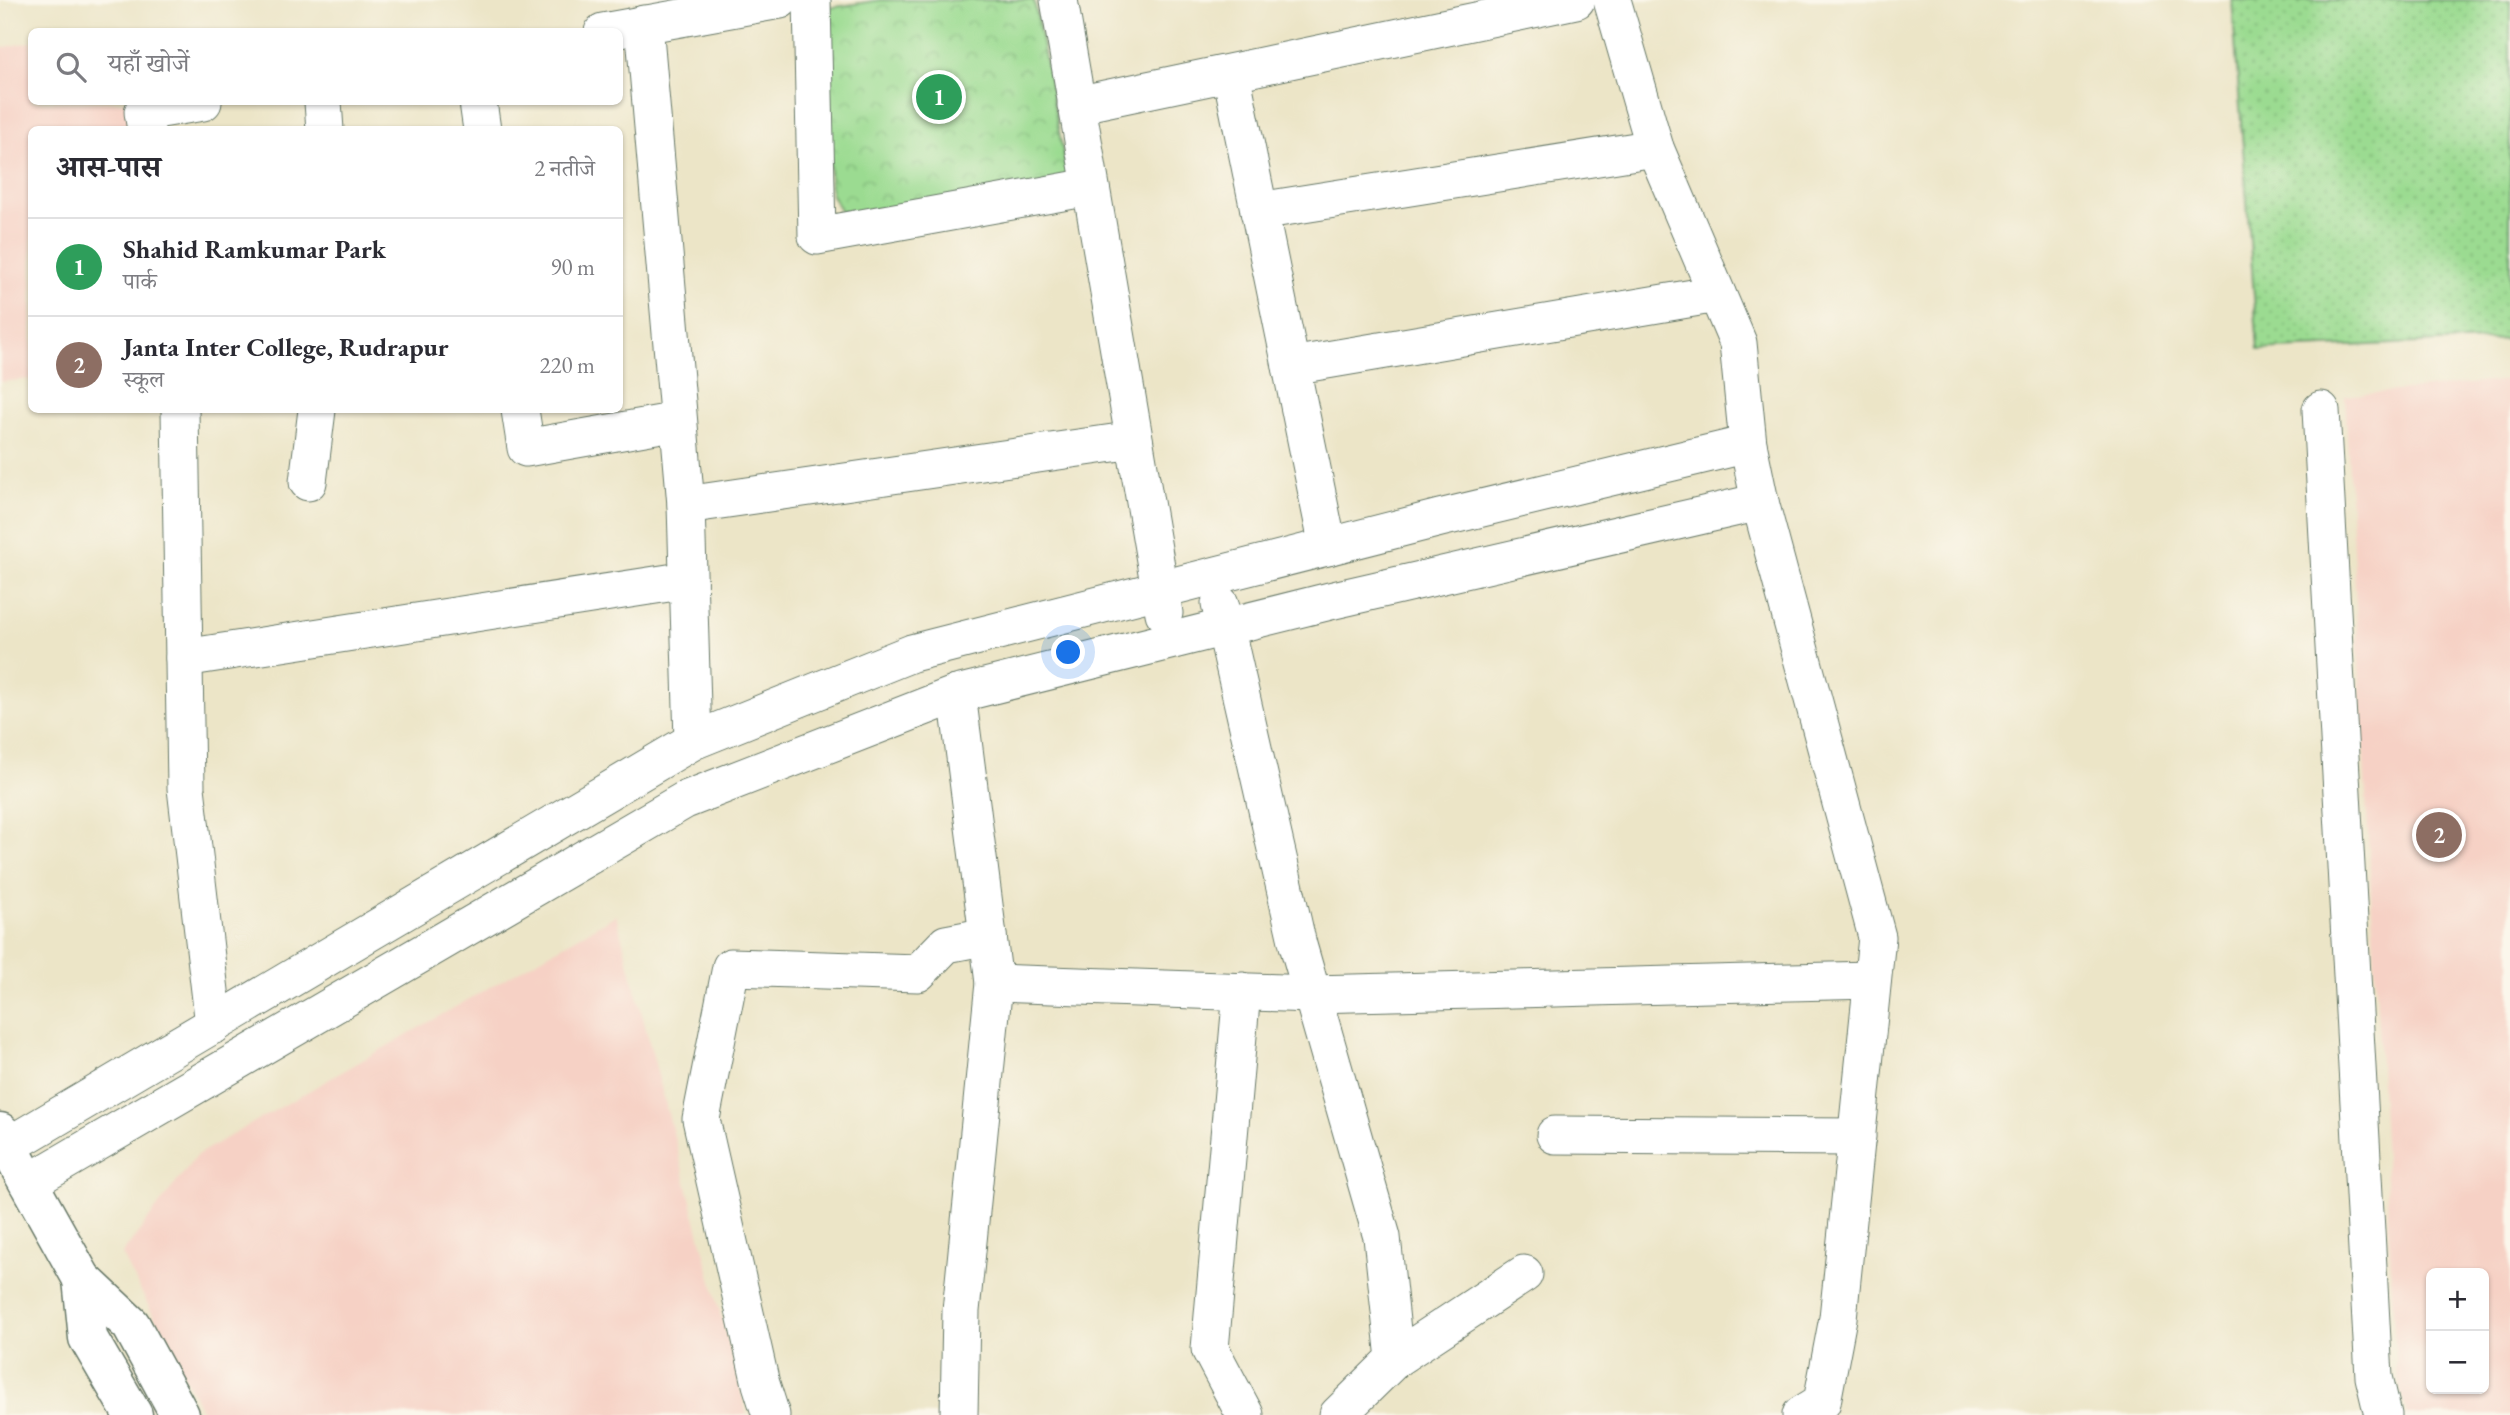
<!DOCTYPE html>
<html lang="hi">
<head>
<meta charset="utf-8">
<style>
	body { margin:0; font-family:"EB Garamond","Noto Serif Devanagari",serif; background:#f2f2f3; color:#2b2b33 }
	.controls { position:absolute; right:21px; bottom:21px; display:grid; overflow:hidden; border-radius:10px; box-shadow:0 2px 5px #0004 }
	.controls button { width:63px; height:63px; display:grid; place-items:center; padding:0; border:0; border-bottom:2px solid #e1e1e2; background:#fff; color:#2b2b33; font:35px sans-serif }
	.you { position:absolute; left:1069px; top:653px; width:24px; height:24px; margin:-18px; border:5px solid #fff; border-radius:50%; background:#1a73e8; box-shadow:0 0 0 10px #1a73e833 }
	.badge { display:grid; place-items:center; width:46px; height:46px; border-radius:50%; background:#2563eb; color:#fff; font-size:23px; font-weight:700 }
	.pin { position:absolute; translate:-50% -50%; border:4px solid #fff; box-shadow:0 2px 7px #0006 }
	.list { margin:0; padding:0; list-style:none }
	h2 { display:flex; justify-content:space-between; align-items:center; height:91px; margin:0; padding:0 28px; font-size:30px }
	h2 small { font-size:23px; font-weight:400; color:#7c7c81 }
	.list li { display:grid; grid-template-columns:46px 1fr auto; gap:21px; align-items:center; box-sizing:border-box; height:98px; padding:0 28px; border-top:2px solid #e1e1e2 }
	.list b { display:block; font-size:26px; white-space:nowrap }
	.list p { margin:0; font-size:23px; white-space:nowrap; color:#7c7c81 }
	.list em { font-size:23px; font-style:normal; color:#7c7c81 }
	.icon { flex:none; width:38px; height:38px; fill:none; stroke:currentColor; stroke-width:2; stroke-linecap:round; stroke-linejoin:round }
	.map { position:relative; flex:none; width:2510px; height:1415px; overflow:hidden }
	.search { position:absolute; background:#fff; box-shadow:0 2px 5px #0004; left:28px; top:28px; width:595px; height:77px; display:flex; align-items:center; gap:18px; box-sizing:border-box; padding:0 24px; border-radius:10px; color:#7c7c81; font-size:26px }
	.panel { position:absolute; background:#fff; box-shadow:0 2px 5px #0004; left:28px; top:126px; width:595px; height:287px; border-radius:10px }
	.map>svg:first-child { display:block }
</style>
</head>
<body>
<div class="map">
<svg width="2510" height="1415" viewBox="0 0 2510 1415">
	<defs>
		<pattern id="grass-dots" width="8" height="8" patternUnits="userSpaceOnUse" patternTransform="scale(1.75)"><rect width="8" height="8" fill="#9bdb91"/><path d="M2 2h.1M6 6h.1" fill="none" stroke="#85bd7e" stroke-width="1.8" stroke-linecap="round"/></pattern>
		<pattern id="park-crowns" width="20" height="18" patternUnits="userSpaceOnUse" patternTransform="scale(1.75)"><rect width="20" height="18" fill="#9bdb91"/><path d="M2 6a3 3 0 1 1 6 0M12 15a3 3 0 1 1 6 0" fill="none" stroke="#85bd7e"/></pattern>
	</defs>
	<rect width="100%" height="100%" fill="#fbf7ec"/>
	<filter id="ink" filterUnits="userSpaceOnUse"><feTurbulence type="fractalNoise" baseFrequency=".0143" numOctaves="2"/><feDisplacementMap in="SourceGraphic" scale="14" xChannelSelector="R" yChannelSelector="G"/><feConvolveMatrix kernelMatrix="1 2 1 2 8 2 1 2 1" color-interpolation-filters="sRGB"/></filter>
	<filter id="wash" filterUnits="userSpaceOnUse"><feTurbulence type="fractalNoise" baseFrequency=".00686" numOctaves="4" result="noise"/><feDisplacementMap in="SourceGraphic" scale="28" xChannelSelector="R" yChannelSelector="G"/><feGaussianBlur stdDeviation="1.57" result="paint"/><feColorMatrix in="noise" values="0 0 0 0 0 0 0 0 0 0 0 0 0 0 0 0 0 1.4 0 .05"/><feComposite in="paint" operator="in"/></filter>
	<g filter="url(#wash)">
		<rect width="100%" height="100%" fill="#ece5c7"/>
		<g fill="#f6d1c5" fill-rule="evenodd">
			<path d="M31,42L32,102H127L132,129L32,130L31,379L0,382V48Z"/>
			<path d="M2510,380V1415H2407L2396,1370L2345,396ZM2484,1273V1389H2431V1273Z"/>
			<path d="M616,915L747,1415H204L122,1254L197,1155Z"/>
		</g>
		<path fill="url(#grass-dots)" stroke="#5d8c62" stroke-width="2" d="M2232,0H2510V339L2258,350Z"/>
		<path fill="url(#park-crowns)" stroke="#5d8c62" stroke-width="2" d="M880,0H1034L1069,184L842,214L831,193L822,9Z"/>
	</g>
	<g filter="url(#ink)">
		<g fill="none" stroke-linecap="round" stroke-linejoin="round">
			<g stroke="#677867" stroke-width="39">
				<g id="minor">
					<path d="M812,0L817,236L1090,187"/>
					<path d="M1059,0L1164,613"/>
					<path d="M1612,0L1655,148L1738,343L1748,444L1760,502L1877,937L1838,1318L1822,1402L1801,1415"/>
					<path d="M644,24L686,505L693,741"/>
					<path d="M603,32L780,0"/>
					<path d="M1231,73L1328,547"/>
					<path d="M323,102L325,130"/>
					<path d="M478,102L482,130"/>
					<path d="M1076,105L1576,0"/>
					<path d="M146,130L143,112L203,102"/>
					<path d="M1259,211L1655,148"/>
					<path d="M1291,366L1717,294"/>
					<path d="M180,410L186,788L214,1025"/>
					<path d="M520,410L526,448L678,421"/>
					<path d="M2321,410L2374,1377L2383,1415"/>
					<path d="M308,482L317,410"/>
					<path d="M686,505L1134,440"/>
					<path d="M1220,604L1298,945L1382,1237L1395,1359L1338,1415"/>
					<path d="M184,658L688,580"/>
					<path d="M957,694L994,983L961,1311L959,1415"/>
					<path d="M994,983L1312,994L1872,980"/>
					<path d="M1242,991L1210,1349L1245,1415"/>
					<path d="M1555,1135L1857,1137"/>
					<path d="M8,1146L693,741L912,653L1440,518L1748,444"/>
					<path d="M28,1183L685,800L957,694L1334,600L1760,502"/>
					<path d="M1395,1359L1524,1274"/>
					<path d="M771,1415L761,1384L701,1119L731,967L918,973L946,944L988,936"/>
				</g>
			</g>
			<g stroke="#677867" stroke-width="41">
				<g id="tertiary">
					<path d="M0,1132L82,1279L131,1325L180,1415"/>
					<path d="M82,1279L88,1338L133,1415"/>
				</g>
			</g>
			<use href="#minor" stroke="#fff" stroke-width="37"/>
			<use href="#tertiary" stroke="#fff" stroke-width="38"/>
		</g>
	</g>
</svg>
<div class="controls">
<button>+</button>
<button>−</button>
</div>
<div class="you"></div>
<div class="pin badge" style="left:939px;top:97px;background:#2e9e5b">1</div>
<div class="pin badge" style="left:2439px;top:835px;background:#8d6e63">2</div>
<div class="search"><svg class="icon" aria-label="search" viewBox="0 0 24 24"><circle cx="10" cy="10" r="6"/><path d="M15 15l6 6"/></svg>यहाँ खोजें</div>
<section class="panel">
<h2>आस-पास<small>2 नतीजे</small></h2>
<ul class="list">
<li><span class="badge" style="background:#2e9e5b">1</span><div><b>Shahid Ramkumar Park</b><p>पार्क</p></div><em>90 m</em></li>
<li><span class="badge" style="background:#8d6e63">2</span><div><b>Janta Inter College, Rudrapur</b><p>स्कूल</p></div><em>220 m</em></li>
</ul>
</section>
</div>
</body>
</html>
